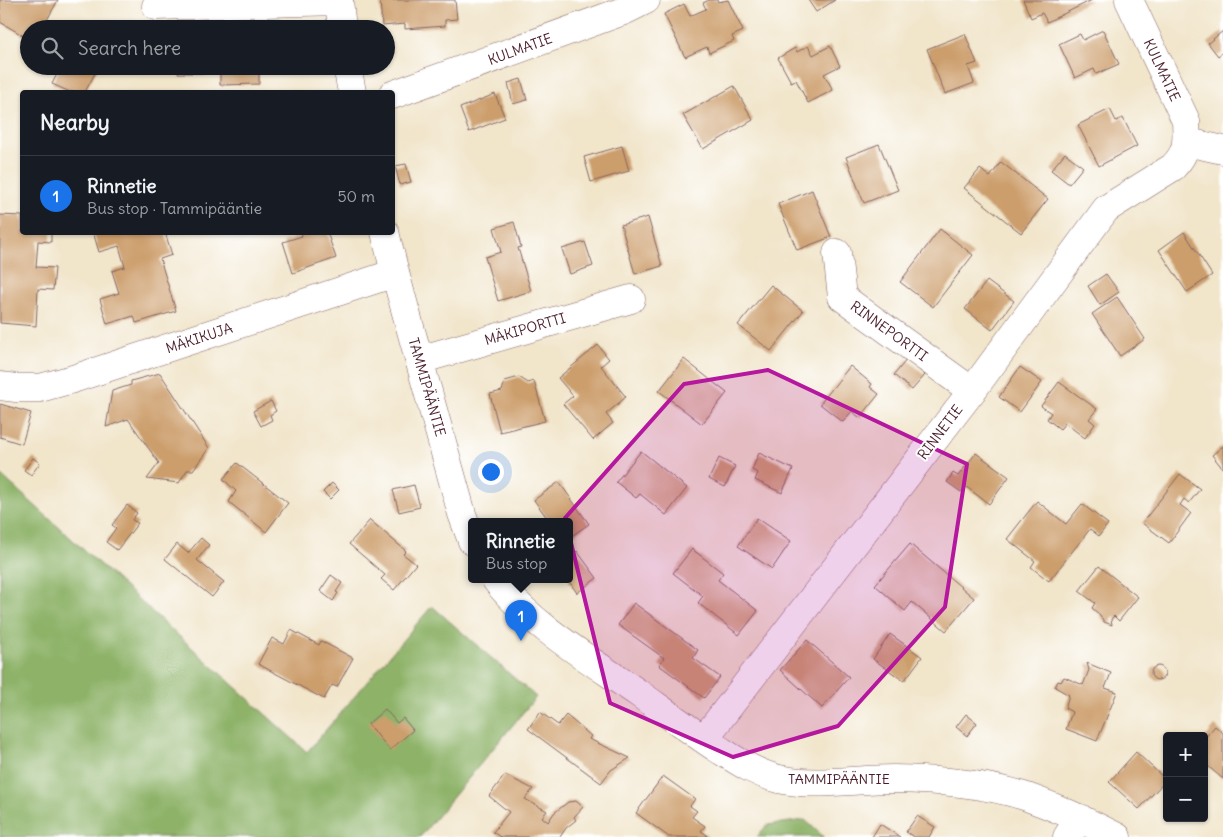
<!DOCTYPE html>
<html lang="en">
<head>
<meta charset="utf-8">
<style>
	body { margin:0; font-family:Delius,sans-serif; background:#20242c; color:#f1f3f6 }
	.controls { position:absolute; right:15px; bottom:15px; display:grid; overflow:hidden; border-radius:5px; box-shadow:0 1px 4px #0004 }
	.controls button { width:45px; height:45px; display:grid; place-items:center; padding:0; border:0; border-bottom:1px solid #363941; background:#171b24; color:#f1f3f6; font:25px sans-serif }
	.you { position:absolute; left:490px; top:471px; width:18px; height:18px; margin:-12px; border:4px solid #fff; border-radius:50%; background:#1a73e8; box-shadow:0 0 0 8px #1a73e833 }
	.badge { display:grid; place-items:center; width:32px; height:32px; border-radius:50%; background:#1a73e8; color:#fff; font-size:16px; font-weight:700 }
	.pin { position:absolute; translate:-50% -41px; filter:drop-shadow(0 1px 2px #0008) }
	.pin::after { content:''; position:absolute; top:26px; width:18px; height:15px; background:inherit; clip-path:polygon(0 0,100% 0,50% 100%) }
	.popup { position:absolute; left:468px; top:518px; width:105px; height:65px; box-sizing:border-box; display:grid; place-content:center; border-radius:5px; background:#171b24; filter:drop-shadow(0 1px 4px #0005); font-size:16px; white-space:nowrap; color:#9ea1a6 }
	.popup b { font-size:19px; color:#f1f3f6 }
	.popup::after { content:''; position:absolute; left:50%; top:100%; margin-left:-10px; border:10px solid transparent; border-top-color:#171b24 }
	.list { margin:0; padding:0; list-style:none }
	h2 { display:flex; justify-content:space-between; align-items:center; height:65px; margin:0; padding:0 20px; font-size:21px }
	h2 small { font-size:16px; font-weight:400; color:#9ea1a6 }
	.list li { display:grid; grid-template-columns:32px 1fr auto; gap:15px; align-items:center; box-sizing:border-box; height:80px; padding:0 20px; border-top:1px solid #363941 }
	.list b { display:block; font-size:19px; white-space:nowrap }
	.list p { margin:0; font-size:16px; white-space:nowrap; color:#9ea1a6 }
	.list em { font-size:16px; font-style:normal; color:#9ea1a6 }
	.icon { flex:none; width:28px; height:28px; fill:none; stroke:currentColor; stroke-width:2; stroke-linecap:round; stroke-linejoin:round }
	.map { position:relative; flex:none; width:1223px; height:837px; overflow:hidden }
	.search { position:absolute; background:#171b24; box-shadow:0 1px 4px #0004; left:20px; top:20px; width:375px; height:55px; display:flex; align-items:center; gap:12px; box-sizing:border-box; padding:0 18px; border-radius:28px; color:#9ea1a6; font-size:19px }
	.panel { position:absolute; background:#171b24; box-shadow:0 1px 4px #0004; left:20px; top:90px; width:375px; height:145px; border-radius:5px }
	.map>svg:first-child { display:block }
</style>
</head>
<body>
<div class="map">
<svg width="1223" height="837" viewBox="0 0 1223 837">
	<rect width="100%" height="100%" fill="#fff"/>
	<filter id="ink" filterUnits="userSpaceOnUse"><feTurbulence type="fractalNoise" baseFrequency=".02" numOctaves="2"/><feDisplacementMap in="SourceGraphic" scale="10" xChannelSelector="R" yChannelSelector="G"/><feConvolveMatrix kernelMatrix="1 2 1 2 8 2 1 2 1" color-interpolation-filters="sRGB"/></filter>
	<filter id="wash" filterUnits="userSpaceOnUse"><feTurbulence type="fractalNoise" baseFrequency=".0096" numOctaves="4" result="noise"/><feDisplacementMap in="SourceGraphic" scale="20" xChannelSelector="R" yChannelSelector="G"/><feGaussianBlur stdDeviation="1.12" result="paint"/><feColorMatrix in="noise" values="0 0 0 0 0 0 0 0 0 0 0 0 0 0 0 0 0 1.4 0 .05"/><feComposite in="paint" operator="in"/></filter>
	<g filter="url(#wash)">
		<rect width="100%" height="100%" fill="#f1e5ca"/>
		<g fill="#8db268" stroke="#6c684a">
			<path d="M0,474L307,752L432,606L536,697L420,837H0Z"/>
			<path d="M805,820L824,837H757L767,825Z"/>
		</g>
		<g id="blocks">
			<g fill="#cc9e6c">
				<path d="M0,0H58L42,29H29V39L0,22Z"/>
				<path d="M380,0H455L457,19L445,20V26L405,29V24L382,26Z"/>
				<path d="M709,0H717L718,2L728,0L743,31L732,36L734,41L709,53L707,47L685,57L664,14L684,4L690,16L706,9L703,3Z"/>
				<path d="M808,0H835L816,12Z"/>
				<path d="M1023,0H1092L1047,22L1042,13L1031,18Z"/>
				<path d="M1103,30L1119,64L1096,74L1094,69L1075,78L1059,44L1080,34L1083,40Z"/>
				<path d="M1223,31V52L1218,56L1208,43Z"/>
				<path d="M965,34L977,63L968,66L974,83L945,94L927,49Z"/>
				<path d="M808,46L813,55L830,46L840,66L824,74L833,90L808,103L796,80L791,82L778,58L795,48L797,52Z"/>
				<path d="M61,66H99L85,92H70L52,84Z"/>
				<path d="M178,66H259V84L220,85V73H178Z"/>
				<path d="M521,79L527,100L513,104L508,83Z"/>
				<path d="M734,86L753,120L703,149L683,115Z"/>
				<path d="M495,94L505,118L469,132L460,108Z"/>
				<path d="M1110,109L1116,121L1123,118L1137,146L1099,166L1078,125Z"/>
				<path d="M879,144L898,190L864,203L846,157Z"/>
				<path d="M622,146L629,171L591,182L584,157Z"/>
				<path d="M1065,153L1083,167L1069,184L1051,170Z"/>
				<path d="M1001,162L1048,199L1021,233L964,188L980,169L990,177Z"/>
				<path d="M406,164L411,182L400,185L395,166Z"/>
				<path d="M812,190L831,237L797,250L778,204Z"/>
				<path d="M0,215L22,216V232H51V242L38,241L36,267L55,268L53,290L38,289L36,326L0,323Z"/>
				<path d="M648,217L662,266L635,274L621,225Z"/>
				<path d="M514,222L521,247L518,248L531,291L498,301L485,257L501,252L494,228Z"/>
				<path d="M940,229L973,255L933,307L900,282Z"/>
				<path d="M93,232H165L172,255L160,259L176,311L136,323L134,316L107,324L100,299L119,293L112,271L125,267L119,246L99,252Z"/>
				<path d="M301,232H327L336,258L293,273L283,242L302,236Z"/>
				<path d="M1184,232L1212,275L1187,292L1159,250Z"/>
				<path d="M585,242L593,266L570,274L562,249Z"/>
				<path d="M1106,274L1119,292L1100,305L1088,286Z"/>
				<path d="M987,281L1014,301L992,330L965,309Z"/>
				<path d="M771,285L803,311L771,351L738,325Z"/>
				<path d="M1117,297L1145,339L1120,356L1092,314Z"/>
				<path d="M598,345L609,359L601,366L626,397L606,414L613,423L593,440L563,404L573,396L558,378Z"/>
				<path d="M684,359L727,393L702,424L659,391Z"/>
				<path d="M907,359L925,375L912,390L894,375Z"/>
				<path d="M850,366L872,384L870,387L879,394L860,418L852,411L843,422L820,404Z"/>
				<path d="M1020,367L1042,382L1020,412L999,397Z"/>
				<path d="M160,373L209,448L193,470H187L179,483L147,479L159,463L128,419L106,427L112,391L131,385V381Z"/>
				<path d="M519,377L528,383L534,381L545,421L500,432L490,394L502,391L505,381Z"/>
				<path d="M1059,382L1097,409L1089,419L1095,424L1085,438L1065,423L1060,429L1047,419L1051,413L1041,406Z"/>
				<path d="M271,401L276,411L270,415L272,420L261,426L253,411Z"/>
				<path d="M0,404L31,413L22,444L0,437Z"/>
				<path d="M1223,446V469L1212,455Z"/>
				<path d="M641,451L687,488L666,515L640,494L636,498L616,482Z"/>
				<path d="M759,453L793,469L782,493L755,480L758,473L752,470Z"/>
				<path d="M976,453L1009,477L989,504L965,486L961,492L947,482L953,473L958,476Z"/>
				<path d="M33,458L40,463L31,475L24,470Z"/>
				<path d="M719,458L735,466L725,487L709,479Z"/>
				<path d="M237,463L288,503L266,532L229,502L236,491L223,479Z"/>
				<path d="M1180,474L1200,489L1189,503L1184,499L1180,505L1191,513L1169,543L1142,523Z"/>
				<path d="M559,482L589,524L570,537V522H550L534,500Z"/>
				<path d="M332,483L339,490L330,499L323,492Z"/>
				<path d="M414,485L420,507L399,512L393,490Z"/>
				<path d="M1037,501L1066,524L1082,504L1108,524L1099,536L1090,529L1049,581L1031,567L1035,561L1007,539Z"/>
				<path d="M127,505L137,513L132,520L138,523L117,550L106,542L116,528L112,525Z"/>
				<path d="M757,518L791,541L772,569L738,546Z"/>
				<path d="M370,520L406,551L403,554L416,564L394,590L381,579L385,575L349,544Z"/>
				<path d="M201,538L209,545L197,560L224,582L212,597L165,559L177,544L188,553Z"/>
				<path d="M910,544L974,598L946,631L912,602L905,611L875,585Z"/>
				<path d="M692,549L723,573L718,580L758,611L739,635L698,603L703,596L673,573Z"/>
				<path d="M577,551L597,578L577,593L568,580H570V557Z"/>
				<path d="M1099,566L1138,597L1119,621L1114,616L1111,619L1112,625L1104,622L1100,615L1092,608L1095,603L1079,591Z"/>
				<path d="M331,575L342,583L336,592L338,593L333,601L320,591Z"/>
				<path d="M634,603L698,650L693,658L720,677L704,698L659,665L664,658L618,625Z"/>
				<path d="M291,630L319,645L321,641L353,658L337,687L332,685L324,699L258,664L272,638L284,644Z"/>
				<path d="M890,634L922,657L904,681L873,659Z"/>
				<path d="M807,640L849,677L822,708L780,670Z"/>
				<path d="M1087,663L1111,673L1105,688L1117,692L1097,741L1066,729L1072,712L1065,708L1069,695L1055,687L1058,681L1061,682L1064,677L1083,685L1089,670Z"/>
				<circle cx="1158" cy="673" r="7"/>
				<path d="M385,709L397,723L403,718L413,730L390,750L368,724Z"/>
				<path d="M540,712L558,725L566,715L591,736L589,739L630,758L611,770L601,783L528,729Z"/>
				<path d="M966,714L977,723L967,736L956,727Z"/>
				<path d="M1215,726L1223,733V779L1204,763V739Z"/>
				<path d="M1136,752L1166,780L1139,809L1109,782Z"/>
				<path d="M505,775L533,789L525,799L547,811L542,817L548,822L554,813L568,802L576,801L583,807L574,817L576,820L566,828L560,837H500L493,832L509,812L489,796Z"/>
				<path d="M663,776L695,799L690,806L697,811L692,817L705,826L701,831L707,835L706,837H669L636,813Z"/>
				<path d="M917,816L935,827L929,837H914L906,832Z"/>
				<path d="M880,824L900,837H872Z"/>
			</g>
		</g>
	</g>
	<g filter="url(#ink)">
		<use href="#blocks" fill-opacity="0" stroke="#846463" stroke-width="1"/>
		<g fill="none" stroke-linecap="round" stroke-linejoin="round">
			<g stroke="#846463" stroke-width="29">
				<g id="minor">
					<path d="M339,0L342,29"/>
					<path d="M156,6L339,1"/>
					<path d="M347,66L352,92"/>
					<path d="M392,95L626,10L646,0"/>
					<path d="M1187,142L1223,150"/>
					<path d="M385,232L395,273L462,514L472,541"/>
					<path d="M837,253L842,297L972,391"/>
					<path d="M419,360L631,299"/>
					<path d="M0,386L16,388H40L73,379L395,273"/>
					<path d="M496,580C530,625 594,662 641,695C665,712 690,730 715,747C736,760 754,773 779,779C816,787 855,779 893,779C937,780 985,783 1027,797C1058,808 1088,822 1117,837"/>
					<path d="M704,739L972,391L1106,209L1173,167C1188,152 1187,141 1186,121L1129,0"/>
					<path d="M1067,837L1080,818"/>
				</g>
			</g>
			<use href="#minor" stroke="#fff" stroke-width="28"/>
		</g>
	</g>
	<path fill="#b5179e" fill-opacity="0.2" stroke="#b5179e" stroke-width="4" stroke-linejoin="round" d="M768,370L967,464L945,607L838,726L733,757L610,703L565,518L684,384Z"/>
	<g text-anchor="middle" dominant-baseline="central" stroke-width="4" stroke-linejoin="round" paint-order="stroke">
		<g font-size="14" fill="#4a1f2b" stroke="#fff">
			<text transform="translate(520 49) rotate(-20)">KULMATIE</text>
			<text transform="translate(1162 70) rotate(65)">KULMATIE</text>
			<text transform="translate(525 329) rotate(-16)">MÄKIPORTTI</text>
			<text transform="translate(889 331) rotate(36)">RINNEPORTTI</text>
			<text transform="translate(199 338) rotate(-18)">MÄKIKUJA</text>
			<text transform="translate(427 387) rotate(74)">TAMMIPÄÄNTIE</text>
			<text transform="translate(940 432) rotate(-53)">RINNETIE</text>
			<text x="839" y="779">TAMMIPÄÄNTIE</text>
		</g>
	</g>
</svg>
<div class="controls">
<button>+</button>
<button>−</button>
</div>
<div class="you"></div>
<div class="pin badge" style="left:521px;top:641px">1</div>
<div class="popup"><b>Rinnetie</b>Bus stop</div>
<div class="search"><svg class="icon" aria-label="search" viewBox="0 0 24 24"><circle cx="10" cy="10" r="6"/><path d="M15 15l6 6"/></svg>Search here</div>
<section class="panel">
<h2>Nearby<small></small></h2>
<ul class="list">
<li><span class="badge">1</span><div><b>Rinnetie</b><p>Bus stop · Tammipääntie</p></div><em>50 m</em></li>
</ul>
</section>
</div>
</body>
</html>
